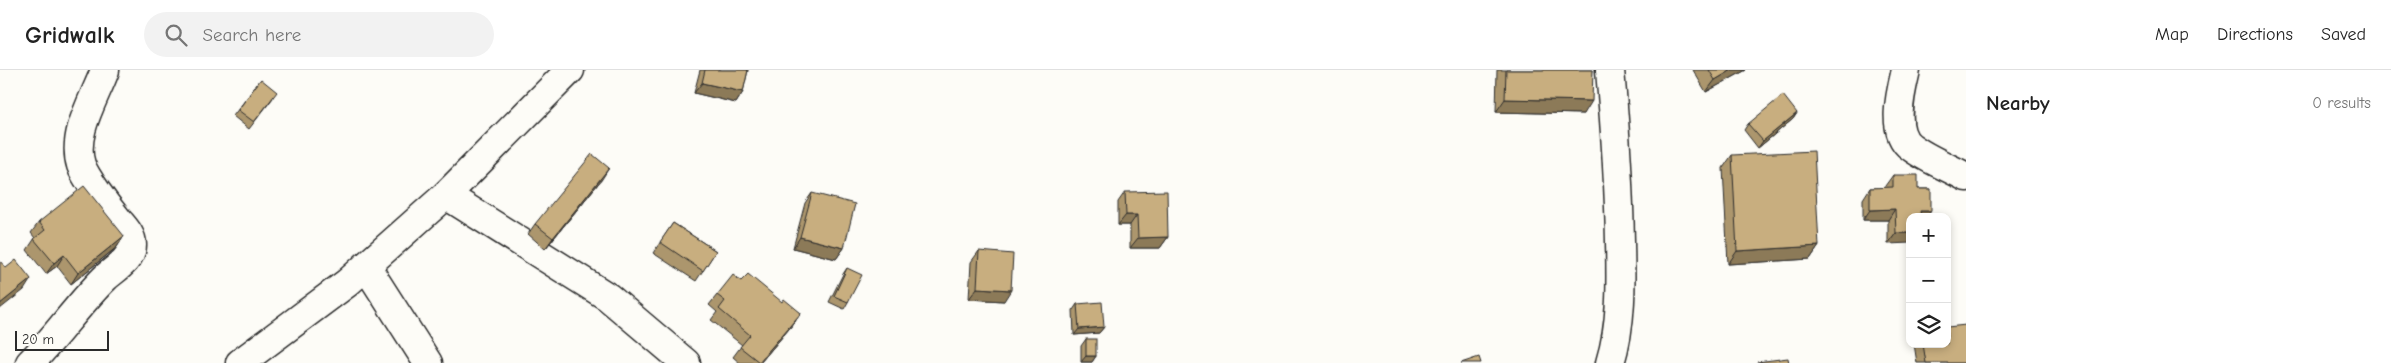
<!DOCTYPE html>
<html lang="en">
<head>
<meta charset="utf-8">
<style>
	body { margin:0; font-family:"Comic Neue",sans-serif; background:#f2f2f2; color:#222 }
	.controls { position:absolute; right:15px; bottom:15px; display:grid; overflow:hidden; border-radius:10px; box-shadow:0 2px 8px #0003 }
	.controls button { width:45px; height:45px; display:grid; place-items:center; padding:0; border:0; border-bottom:1px solid #e0e0e0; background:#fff; color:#222; font:25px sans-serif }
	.scale { position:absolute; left:15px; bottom:12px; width:94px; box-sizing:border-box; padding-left:5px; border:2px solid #2b2b2b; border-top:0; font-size:14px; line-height:18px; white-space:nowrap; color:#2b2b2b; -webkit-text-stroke:4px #fdfcf7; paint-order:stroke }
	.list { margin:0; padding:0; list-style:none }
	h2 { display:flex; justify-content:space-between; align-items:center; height:65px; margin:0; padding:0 20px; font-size:21px }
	h2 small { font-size:16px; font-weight:400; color:#767676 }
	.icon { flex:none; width:28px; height:28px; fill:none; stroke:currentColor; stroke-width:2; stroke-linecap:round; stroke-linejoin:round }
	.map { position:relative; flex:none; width:1966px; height:293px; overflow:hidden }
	header { display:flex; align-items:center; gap:30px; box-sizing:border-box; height:70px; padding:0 25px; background:#fff; border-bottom:1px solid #e0e0e0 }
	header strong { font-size:24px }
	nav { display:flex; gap:28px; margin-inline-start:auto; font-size:18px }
	.search { width:350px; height:45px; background:#f2f2f2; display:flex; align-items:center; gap:12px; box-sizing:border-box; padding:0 18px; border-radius:28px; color:#767676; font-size:19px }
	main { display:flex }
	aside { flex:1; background:#fff }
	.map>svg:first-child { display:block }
</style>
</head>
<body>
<header>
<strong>Gridwalk</strong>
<div class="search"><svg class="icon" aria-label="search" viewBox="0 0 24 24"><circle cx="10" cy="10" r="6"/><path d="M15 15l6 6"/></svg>Search here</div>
<nav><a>Map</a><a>Directions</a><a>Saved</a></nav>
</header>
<main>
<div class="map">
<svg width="1966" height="293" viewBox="0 0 1966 293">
	<rect width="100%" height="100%" fill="#fdfcf7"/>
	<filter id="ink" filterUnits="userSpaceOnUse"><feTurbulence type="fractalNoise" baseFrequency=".02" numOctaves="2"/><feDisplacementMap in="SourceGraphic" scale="10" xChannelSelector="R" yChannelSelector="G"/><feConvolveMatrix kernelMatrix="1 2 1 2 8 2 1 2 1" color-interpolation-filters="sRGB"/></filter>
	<g filter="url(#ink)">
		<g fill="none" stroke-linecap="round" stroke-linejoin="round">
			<g stroke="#2b2b2b" stroke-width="31">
				<g id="minor">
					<path d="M1906,0C1901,21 1890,62 1911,77C1927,89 1948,97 1966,107"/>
					<path d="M446,125L608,227L686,293"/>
					<path d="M366,196L428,293"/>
					<path d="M30,293C57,266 79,233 106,207C115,199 132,189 132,175C132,163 121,155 115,146C106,135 85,107 81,95C71,64 95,28 105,0"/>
					<path d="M1610,293C1622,254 1621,213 1620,172C1619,114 1615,57 1610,0"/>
				</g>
			</g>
			<g stroke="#2b2b2b" stroke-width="31">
				<path id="tertiary" d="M240,293L347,213L446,125L570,0"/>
			</g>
			<use href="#minor" stroke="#fdfcf7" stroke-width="28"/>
			<use href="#tertiary" stroke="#fdfcf7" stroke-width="28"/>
		</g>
		<g fill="#ac966d" stroke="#2b2b2b">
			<path d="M700,0H748L743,22L736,33L694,23Z"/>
			<path d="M1497,0H1593L1584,44L1496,42Z"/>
			<path d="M1693,0H1746L1706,22Z"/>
			<path d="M261,9L273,28L249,59L233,46Z"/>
			<path d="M1797,43L1793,49L1758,78L1744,60L1748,54Z"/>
			<path d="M1732,85L1819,176L1810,189L1728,194L1723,98Z"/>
			<path d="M1893,105L1918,119H1931L1888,174V150H1863V129L1870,118H1885V116Z"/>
			<path d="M602,109L545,179L528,164L535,154Z"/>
			<path d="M1125,122L1168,167L1160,178H1130V155H1118V132Z"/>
			<path d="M812,123L844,178L836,189L793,178L805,133Z"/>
			<path d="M39,152L124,166L117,177L71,214L57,196L46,204L27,180L35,168L31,163Z"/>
			<path d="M673,153L716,181L696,211L653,183Z"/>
			<path d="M979,181L1004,231L969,229L971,192Z"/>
			<path d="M847,198L848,232L844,239L829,232L843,204Z"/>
			<path d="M741,211L801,243L794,253L760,293H740L733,287L742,275L711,250L717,242L709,235L717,225Z"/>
			<path d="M1077,234L1104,257L1099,263L1074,265L1073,240Z"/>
			<path d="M1086,269L1096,286L1092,292H1081V276Z"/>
			<path d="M1914,274H1947L1966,293H1917Z"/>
		</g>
		<g fill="#8c7a59" stroke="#2b2b2b">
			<path d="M1732,0H1746L1706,22L1715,10Z"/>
			<path d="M702,13L743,22L736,33L694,23Z"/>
			<path d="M1505,29L1592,31L1584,44L1496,42Z"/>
			<path d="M1797,43L1793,49L1758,78L1763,71Z"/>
			<path d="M609,98L602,109L545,179L553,168Z"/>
			<path d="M1895,139L1888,150H1863L1870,140Z"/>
			<path d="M1920,141H1931L1927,147H1917Z"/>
			<path d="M1126,145H1137L1130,155H1118Z"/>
			<path d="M1896,163H1910V173L1888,174Z"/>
			<path d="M124,166L117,177L71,214L78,203Z"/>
			<path d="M800,167L844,178L836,189L793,178Z"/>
			<path d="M1168,167L1160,178H1130L1138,168Z"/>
			<path d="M1819,176L1810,189L1728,194L1737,181Z"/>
			<path d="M64,185L57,196L46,204L54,193Z"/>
			<path d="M31,209L24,220L0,239V234Z"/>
			<path d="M977,218L1011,220L1004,231L969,229Z"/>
			<path d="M801,243L794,253L760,293H758Z"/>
			<path d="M1104,257L1099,263L1074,265L1079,259Z"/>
			<path d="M1086,286H1096L1092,292H1081Z"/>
		</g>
		<g fill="#c8ae7f" stroke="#2b2b2b">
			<path d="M705,0H748L743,22L702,13Z"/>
			<path d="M1506,0H1593L1592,31L1505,29Z"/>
			<path d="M1709,0H1732L1715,10Z"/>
			<path d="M261,9L277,22L254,52L238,40Z"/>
			<path d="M1783,25L1797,43L1763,71L1748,54Z"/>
			<path d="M1814,81L1819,176L1737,181L1732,85Z"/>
			<path d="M592,84L609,98L553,168L535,154Z"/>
			<path d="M1893,105H1918V119H1931V141H1920L1921,147H1910V163H1896L1895,139L1870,140V118L1893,117Z"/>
			<path d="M84,116L124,166L78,203L64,185L54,193L34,169L45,160L39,152Z"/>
			<path d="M1167,121L1168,167L1138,168L1137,145H1126L1125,122Z"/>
			<path d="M812,123L855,134L844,178L800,167Z"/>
			<path d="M673,153L716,181L703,201L660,172Z"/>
			<path d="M979,181L1013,184L1011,220L977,218Z"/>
			<path d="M16,190L31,209L0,234V191L6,198Z"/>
			<path d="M847,198L862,205L848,232L834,226Z"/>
			<path d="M748,204L782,232L784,229L801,243L759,292L740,277L750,265L719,239L725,231L717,225L733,205L741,211Z"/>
			<path d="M1102,232L1104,257L1079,259L1077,234Z"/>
			<path d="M1966,255V293H1926L1923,274H1947V257Z"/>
			<rect x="1086" y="269" width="10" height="17"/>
			<path d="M1479,287L1481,293H1461Z"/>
			<path d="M1788,288L1789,293H1757V292Z"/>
		</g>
	</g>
</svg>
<div class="controls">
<button>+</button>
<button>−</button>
<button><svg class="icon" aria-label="layers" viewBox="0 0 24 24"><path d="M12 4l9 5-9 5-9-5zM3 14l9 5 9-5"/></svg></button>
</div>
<div class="scale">20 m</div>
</div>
<aside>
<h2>Nearby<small>0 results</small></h2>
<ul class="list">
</ul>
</aside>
</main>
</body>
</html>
